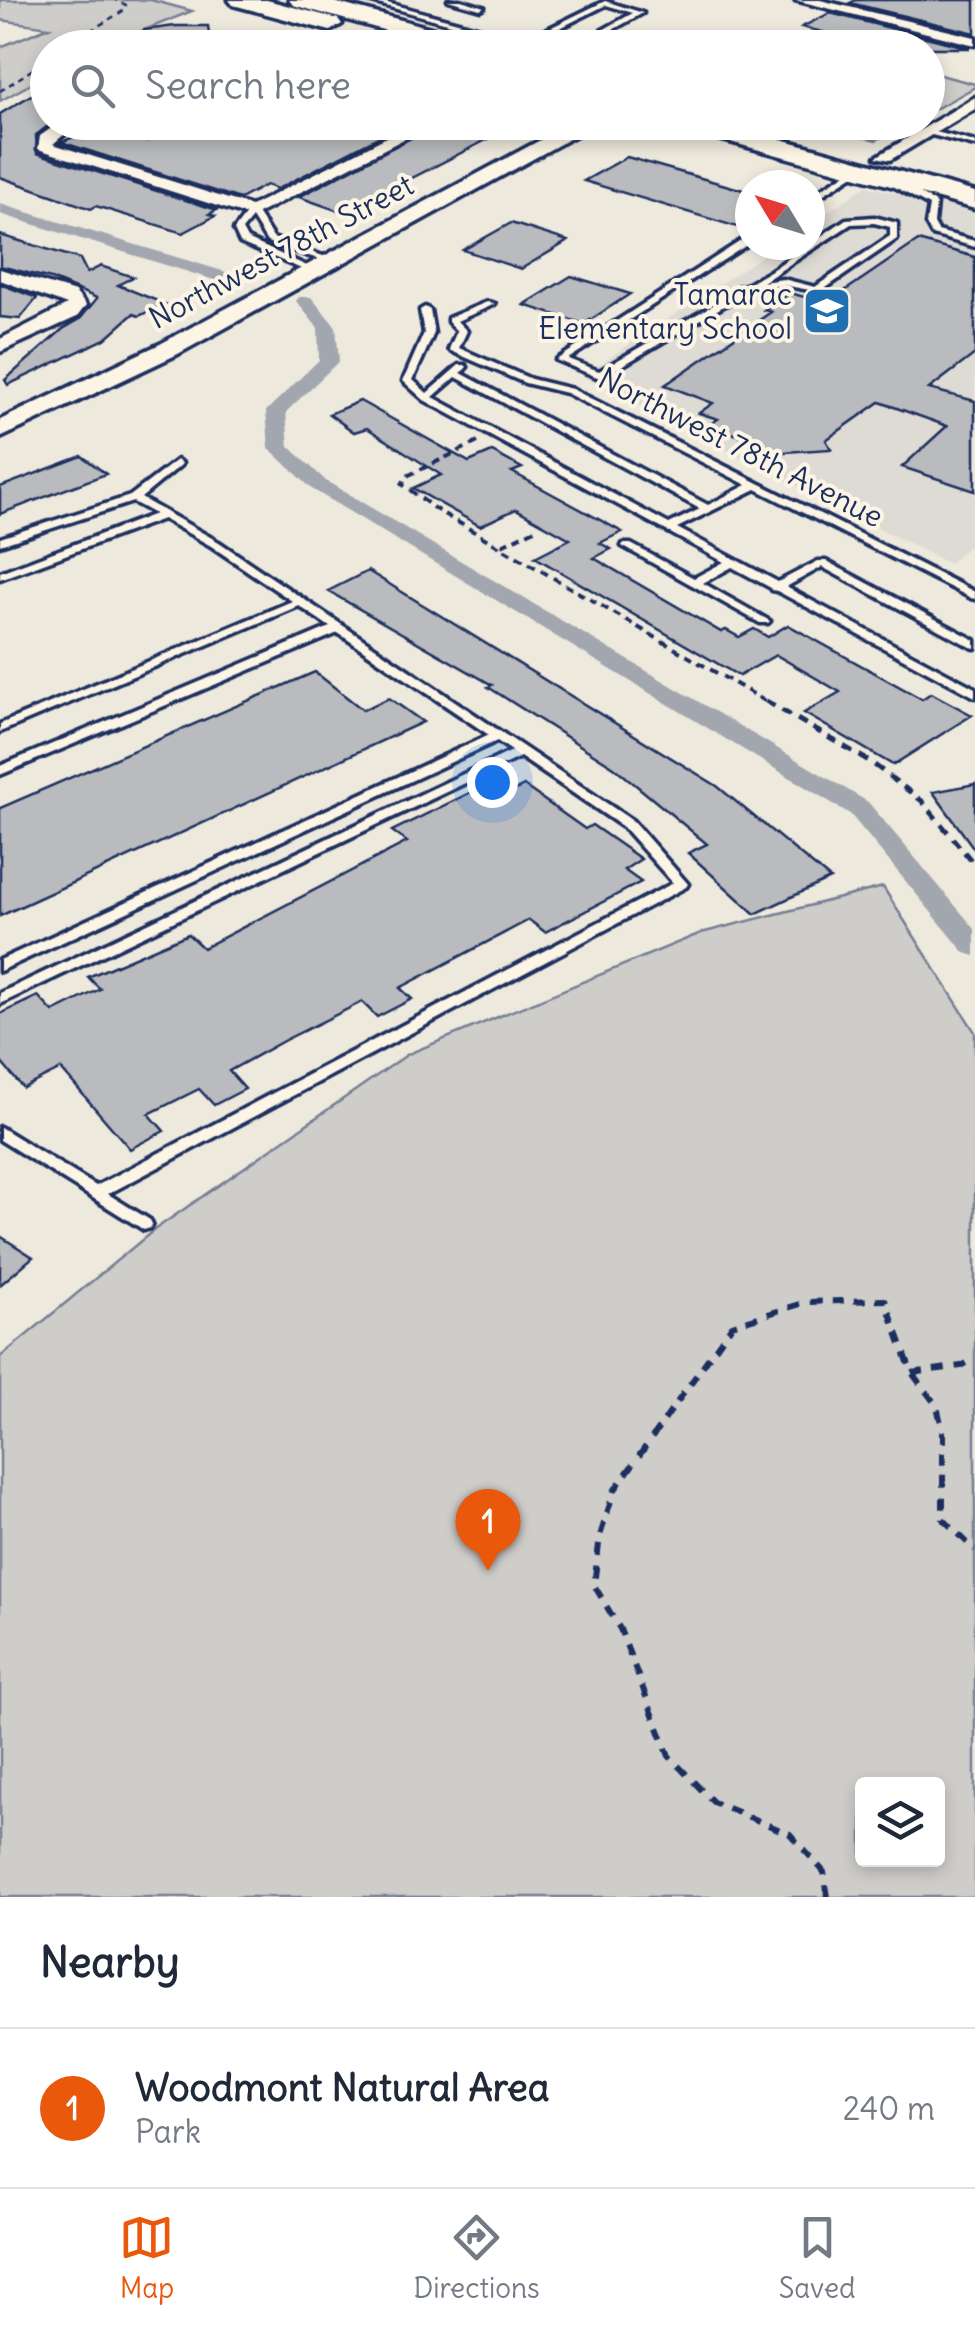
<!DOCTYPE html>
<html lang="en">
<head>
<meta charset="utf-8">
<style>
	body { margin:0; font-family:Delius,sans-serif; background:#f6f6f7; color:#1f2937 }
	.controls { position:absolute; right:30px; bottom:30px; display:grid; overflow:hidden; border-radius:10px; box-shadow:0 5px 15px #0003 }
	.controls button { width:90px; height:90px; display:grid; place-items:center; padding:0; border:0; border-bottom:2px solid #e0e1e3; background:#fff; color:#1f2937; font:50px sans-serif }
	.compass { position:absolute; left:735px; top:170px; width:90px; height:90px; border-radius:50%; background:#fff; box-shadow:0 5px 15px #0003; rotate:308deg }
	.you { position:absolute; left:492px; top:782px; width:35px; height:35px; margin:-25px; border:8px solid #fff; border-radius:50%; background:#1a73e8; box-shadow:0 0 0 15px #1a73e833 }
	.badge { display:grid; place-items:center; width:65px; height:65px; border-radius:50%; background:#ea580c; color:#fff; font-size:32px; font-weight:700 }
	.pin { position:absolute; translate:-50% -82px; filter:drop-shadow(0 2px 5px #0008) }
	.pin::after { content:''; position:absolute; top:52px; width:35px; height:30px; background:inherit; clip-path:polygon(0 0,100% 0,50% 100%) }
	.list { margin:0; padding:0; list-style:none }
	h2 { display:flex; justify-content:space-between; align-items:center; height:130px; margin:0; padding:0 40px; font-size:42px }
	h2 small { font-size:32px; font-weight:400; color:#747a83 }
	.list li { display:grid; grid-template-columns:65px 1fr auto; gap:30px; align-items:center; box-sizing:border-box; height:160px; padding:0 40px; border-top:2px solid #e0e1e3 }
	.list b { display:block; font-size:38px; white-space:nowrap }
	.list p { margin:0; font-size:32px; white-space:nowrap; color:#747a83 }
	.list em { font-size:32px; font-style:normal; color:#747a83 }
	.icon { flex:none; width:55px; height:55px; fill:none; stroke:currentColor; stroke-width:2; stroke-linecap:round; stroke-linejoin:round }
	.map { position:relative; flex:none; width:975px; height:1897px; overflow:hidden }
	.search { position:absolute; background:#fff; box-shadow:0 5px 15px #0003; left:30px; right:30px; top:30px; height:110px; display:flex; align-items:center; gap:25px; box-sizing:border-box; padding:0 35px; border-radius:55px; color:#747a83; font-size:38px }
	.sheet { height:290px; background:#fff }
	nav { display:flex; justify-content:space-around; align-items:center; box-sizing:border-box; height:140px; border-top:2px solid #e0e1e3; background:#fff; font-size:28px; color:#747a83 }
	nav a { display:grid; justify-items:center; gap:5px }
	nav .on { color:#ea580c }
	.map>svg:first-child { display:block }
</style>
</head>
<body>
<div class="map">
<svg width="975" height="1897" viewBox="0 0 975 1897">
	<rect width="100%" height="100%" fill="#eee9dd"/>
	<filter id="ink" filterUnits="userSpaceOnUse"><feTurbulence type="fractalNoise" baseFrequency=".01" numOctaves="2"/><feDisplacementMap in="SourceGraphic" scale="20" xChannelSelector="R" yChannelSelector="G"/><feConvolveMatrix kernelMatrix="1 2 1 2 8 2 1 2 1" color-interpolation-filters="sRGB"/></filter>
	<g filter="url(#ink)">
		<path fill="#dedbd4" d="M866,186L975,212V540L949,564L582,376L778,245H810V224Z"/>
		<g fill="#cfcdca" stroke="#757e94" stroke-width="2.5" fill-rule="evenodd">
			<path d="M0,0H151L192,11L102,47L48,48L47,75L0,101V47L49,27L0,20Z"/>
			<path d="M928,72L975,84V87L928,113Z"/>
			<path d="M807,123L910,122V123L876,140Z"/>
			<path d="M883,887L975,1032V1897H0V1357L154,1230L408,1054L701,933ZM862,1784H938V1860H862Z"/>
		</g>
		<g fill="none" stroke-linecap="round" stroke-linejoin="round">
			<g fill="#a2a7af" fill-rule="evenodd">
				<path d="M0,204L236,275L239,279L224,283L0,214Z"/>
				<path d="M299,297H311L336,327L339,361L286,412L289,446L326,481L868,802L975,929V956L965,953L850,814L312,489L269,448L266,411L319,360L318,328L296,301Z"/>
			</g>
		</g>
		<g fill="#babbbe" stroke="#1b2f5e" stroke-width="2.5">
			<path d="M856,0H975V33L850,3Z"/>
			<path d="M830,13L970,48H887L802,27Z"/>
			<path d="M175,26H208L211,48H145L144,30Z"/>
			<path d="M48,85V126L36,135L37,153L217,210L209,214L215,216L183,233L96,206L91,209L0,177V114Z"/>
			<path d="M139,122H179L219,134L267,128L268,122H407L277,189L266,185L240,199L61,142L96,128L145,141Z"/>
			<path d="M441,122H521L344,213L299,197Z"/>
			<path d="M627,157L750,192V218L737,227L584,181Z"/>
			<path d="M511,223L568,241L521,269L463,250Z"/>
			<path d="M0,235L80,259L87,273L101,266L133,277L118,285L165,304L139,316L133,314L105,339L8,385L5,380L63,329L80,319L97,298L51,279L0,266Z"/>
			<path d="M918,241L975,257V354L929,389L975,401V491L902,467L947,426L880,402L826,440L831,449L769,453L763,444L709,425L718,419L699,413L713,403L665,385L771,312L764,310L790,293L827,303Z"/>
			<path d="M571,276L630,294L584,324L524,305Z"/>
			<path d="M0,284L37,298L20,319L0,317Z"/>
			<path d="M360,401L469,462L492,452L522,468L512,472L622,532L600,543L611,549L594,558L721,632L726,630L739,637L754,629L768,637L788,625L922,699L931,693L972,715L893,765L804,713L840,692L776,655L739,676L535,557L570,539L516,509L480,526L413,488L441,475L367,428L354,432L329,414Z"/>
			<path d="M82,456L106,474L0,514V487Z"/>
			<path d="M368,571L717,786L830,879L755,914L688,853L707,844L614,767L488,687L492,685L328,591Z"/>
			<path d="M315,672L363,710L389,698L423,722L0,916V808Z"/>
			<path d="M490,783L506,795L524,786L585,829L592,825L641,859L624,870L641,882L545,932L529,920L400,988L412,999L377,1017L362,1002L285,1040L229,1071L245,1089L214,1105L199,1089L149,1114L164,1131L130,1149L61,1069L23,1088L0,1061V1014L38,996L53,1012L100,989L88,977L188,934L203,948L407,842L392,831Z"/>
			<path d="M975,784V850L933,792Z"/>
			<path d="M0,1236L33,1257L0,1285Z"/>
		</g>
		<g fill="none" stroke-linecap="round" stroke-linejoin="round">
			<g stroke="#1b2f5e" stroke-width="7">
				<g id="service">
					<path d="M364,0H376L525,40L605,1L643,13L580,48H570L633,13L606,5L532,42L550,48H537Z"/>
					<path d="M448,0H461L484,7L480,9Z"/>
					<path d="M924,129L975,142V146L924,133Z"/>
					<path d="M856,167L863,169L810,203V196Z"/>
					<path d="M895,183H901L936,203L934,224L938,231L975,241V247L932,235L926,224L929,206L895,187Z"/>
					<path d="M249,210H255L273,238L337,261L330,263L267,242L252,218L242,230L247,239L318,271L311,273L240,243L234,230Z"/>
					<path d="M874,217L897,223V239L820,292L783,285L751,290L603,377H597L556,360L747,237L750,236V243L568,359L599,371L737,291V287L746,285L770,271L846,219ZM874,223L890,227V236L815,287L783,279L763,282L851,224Z"/>
					<path d="M487,302L495,304L457,321L467,331L459,348L531,379L572,389L975,592V599L971,598L756,489L677,528L778,582L818,561H826L975,640V648L971,647L822,567L786,587L975,688V697L777,591L772,590L771,588L732,567L703,583L770,621L768,623H760L622,546L623,544H631L694,578L724,562L424,400L403,381L424,333L420,310L425,307L430,310L434,333L413,380L427,393L459,365H465L467,367L461,373L708,505L747,485L566,393L525,383L451,351L449,349L457,331L448,322V318ZM456,377L700,509L669,524L433,397Z"/>
					<path d="M177,460L182,463L181,465L141,498L219,542L633,821L688,884L686,887L108,1194L150,1220L152,1224L150,1228L144,1230L0,1140V1127L96,1186L673,883L623,827L520,757L0,1004V993L512,751L497,741L0,971V960L489,735L338,633L0,775V766L330,627L299,606L0,732V724L292,601L211,546L163,519L0,579V572L155,514L133,502L0,545V538L130,496Z"/>
				</g>
			</g>
			<g stroke="#1b2f5e" stroke-width="7">
				<g id="minor">
					<path d="M795,0H820L975,37V45Z"/>
					<path d="M975,97V109L890,160L876,157Z"/>
					<path d="M60,122H79L53,144L251,206L416,122H437L252,217L38,149L40,136Z"/>
					<path d="M0,269L75,292L86,305L77,317L0,352V339L67,305L0,280Z"/>
				</g>
			</g>
			<g stroke="#1b2f5e" stroke-width="7">
				<path id="tertiary" d="M574,122H600L178,354L0,438V420L160,344Z"/>
			</g>
			<g stroke="#1b2f5e" stroke-width="7">
				<g id="primary">
					<path d="M229,0H267L338,19L342,24L330,31L233,5Z"/>
					<path d="M289,0H327L486,43L489,48H448L293,5Z"/>
					<path d="M675,122H719L975,192V209L679,128Z"/>
				</g>
			</g>
			<g stroke="#1b2f5e" stroke-width="2.5" stroke-dasharray="6 5" stroke-linecap="butt">
				<path d="M62,48L123,11L126,5L115,0"/>
				<path d="M0,91L48,59"/>
			</g>
			<g stroke="#1b2f5e" stroke-width="4" stroke-dasharray="8 6" stroke-linecap="butt">
				<path d="M478,442L407,476L402,484L435,509L770,704"/>
				<path d="M502,545L537,528"/>
			</g>
			<path stroke="#1b2f5e" stroke-width="5" stroke-dasharray="10 8" stroke-linecap="butt" d="M766,701L869,761L922,801L975,865"/>
			<g stroke="#1b2f5e" stroke-width="6" stroke-dasharray="12 10" stroke-linecap="butt">
				<path d="M912,1373L961,1366L975,1359"/>
				<path d="M828,1897L824,1872L790,1834L713,1802L669,1756L620,1629L594,1585L600,1536L614,1491L732,1325L807,1302L885,1300L912,1373L937,1406L943,1432V1519L975,1550"/>
			</g>
			<use href="#service" fill="#fcf5e5" fill-rule="evenodd"/>
			<use href="#minor" fill="#fcf5e5" fill-rule="evenodd"/>
			<use href="#tertiary" fill="#fcf5e5" fill-rule="evenodd"/>
			<use href="#primary" fill="#fcf5e5" fill-rule="evenodd"/>
		</g>
	</g>
	<defs>
		<g id="school-square" transform="scale(2.5)"><rect x="-9" y="-9" width="18" height="18" rx="4" fill="#1f6fb2" stroke="#fcf5e5"/><path d="M0-5L7-2L0 1L-7-2ZM-4 1L0 2.5L4 1V4Q0 6-4 4Z" fill="#fff"/></g>
	</defs>
	<g fill-rule="evenodd">
		<use href="#school-square" x="827" y="311"/>
	</g>
	<g text-anchor="middle" dominant-baseline="central" stroke-width="8" stroke-linejoin="round" paint-order="stroke">
		<g font-size="30" fill="#1b2f5e" stroke="#fcf5e5">
			<text transform="translate(281 251) rotate(-28)">Northwest 78th Street</text>
			<text transform="translate(741 447) rotate(27)">Northwest 78th Avenue</text>
		</g>
		<g font-size="30" fill="#1b2f5e" stroke="#fcf5e5" text-anchor="end">
			<text x="792" y="294">Tamarac<tspan x="792" dy="34">Elementary School</tspan></text>
		</g>
	</g>
</svg>
<div class="controls">
<button><svg class="icon" aria-label="layers" viewBox="0 0 24 24"><path d="M12 4l9 5-9 5-9-5zM3 14l9 5 9-5"/></svg></button>
</div>
<svg class="compass" viewBox="-18 -18 36 36"><path d="M0-13l5 13h-10z" fill="#e53935"/><path d="M0 13l5-13h-10z" fill="#747a83"/></svg>
<div class="you"></div>
<div class="pin badge" style="left:488px;top:1571px">1</div>
<div class="search"><svg class="icon" aria-label="search" viewBox="0 0 24 24"><circle cx="10" cy="10" r="6"/><path d="M15 15l6 6"/></svg>Search here</div>
</div>
<section class="sheet">
<h2>Nearby<small></small></h2>
<ul class="list">
<li><span class="badge">1</span><div><b>Woodmont Natural Area</b><p>Park</p></div><em>240 m</em></li>
</ul>
</section>
<nav>
<a class="on"><svg class="icon" aria-label="map" viewBox="0 0 24 24"><path d="M3 6l6-2 6 2 6-2v14l-6 2-6-2-6 2zM9 4v14M15 6v14"/></svg>Map</a>
<a><svg class="icon" aria-label="directions" viewBox="0 0 24 24"><path d="M12 3l9 9-9 9-9-9zM9 14v-3h6M13 9l2 2-2 2"/></svg>Directions</a>
<a><svg class="icon" aria-label="saved" viewBox="0 0 24 24"><path d="M7 4h10v16l-5-4-5 4z"/></svg>Saved</a>
</nav>
</body>
</html>
